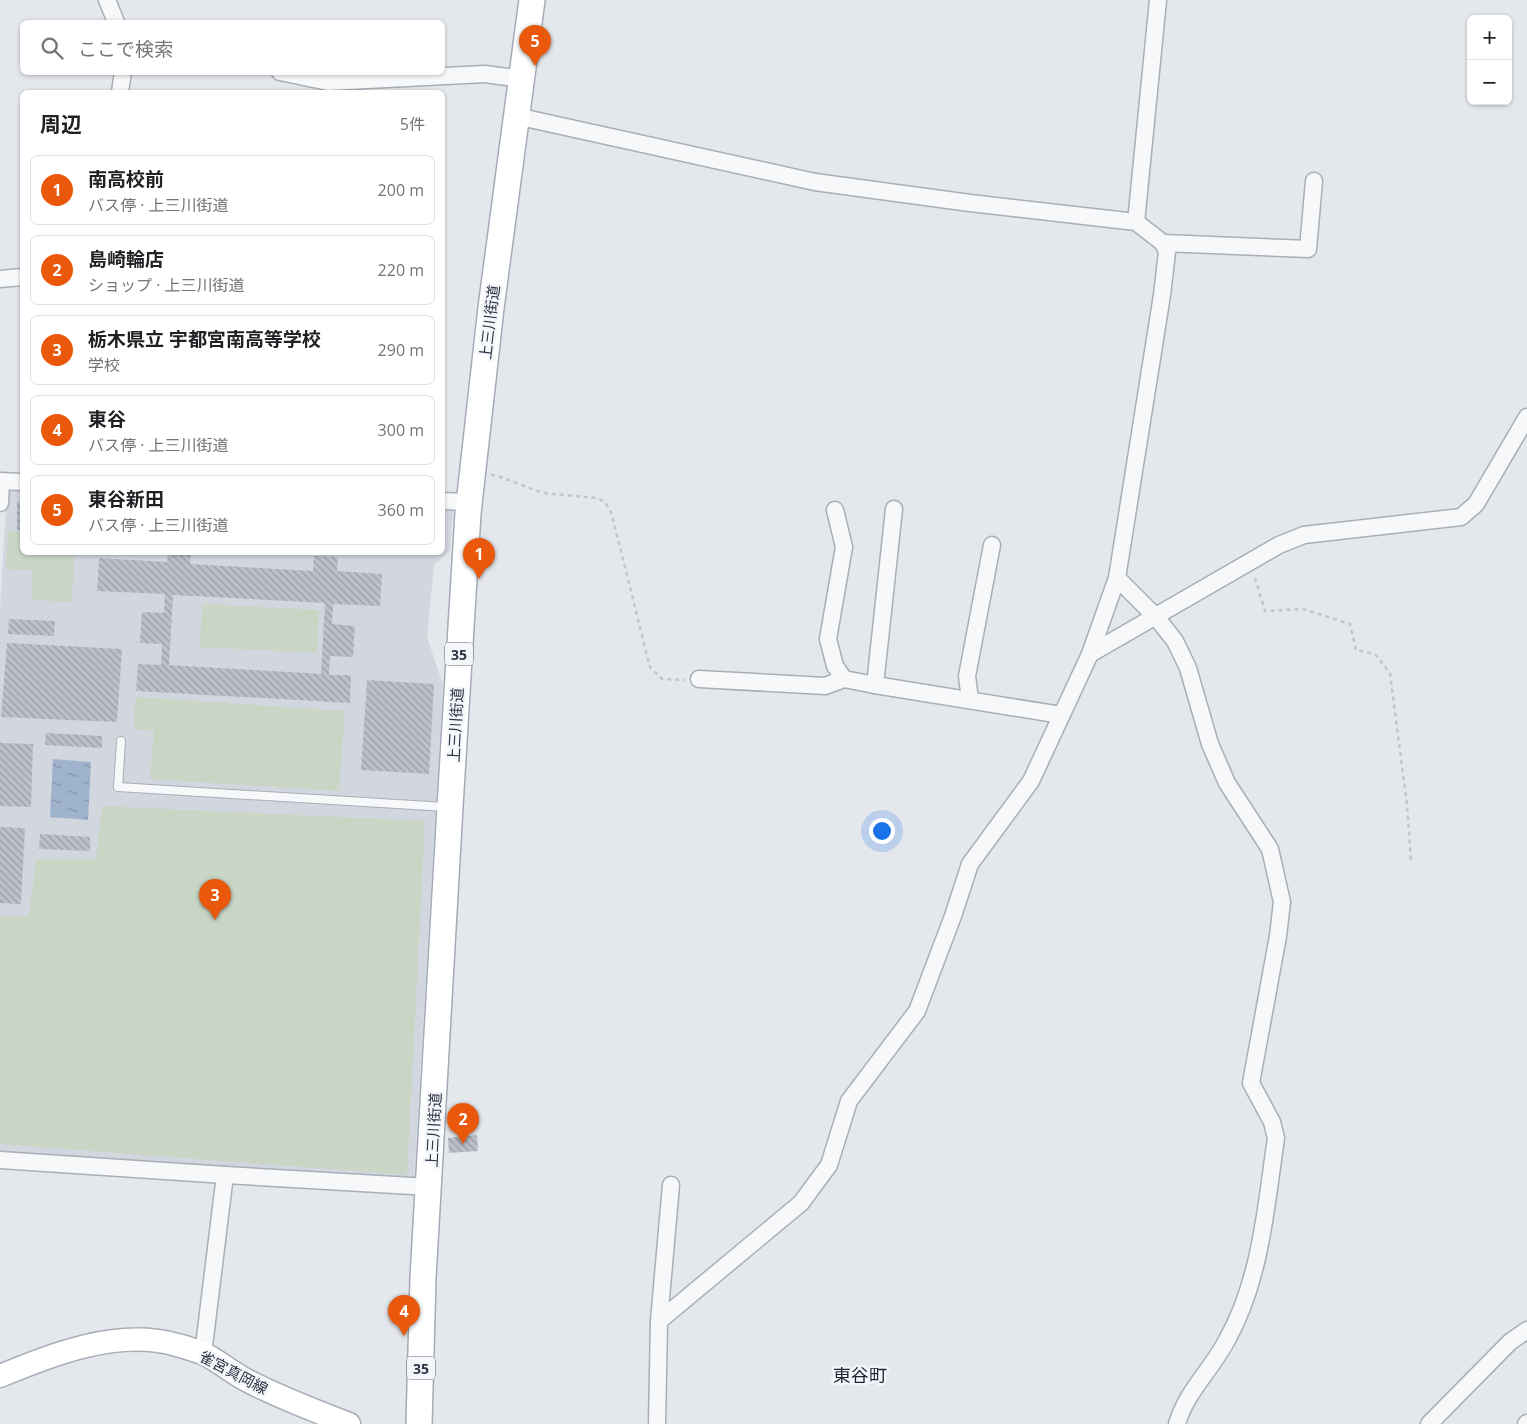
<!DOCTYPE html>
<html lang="ja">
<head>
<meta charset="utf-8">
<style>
	body { margin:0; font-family:"Open Sans","Noto Sans JP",sans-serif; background:#f2f2f2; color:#202124 }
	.controls { position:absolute; right:15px; top:15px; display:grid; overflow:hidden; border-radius:8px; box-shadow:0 1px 4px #0004 }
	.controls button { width:45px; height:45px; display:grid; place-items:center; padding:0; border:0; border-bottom:1px solid #e0e0e0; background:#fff; color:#202124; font:25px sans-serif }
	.you { position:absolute; left:881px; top:830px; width:18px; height:18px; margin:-12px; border:4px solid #fff; border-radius:50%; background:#1a73e8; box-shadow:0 0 0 8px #1a73e833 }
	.badge { display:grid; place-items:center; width:32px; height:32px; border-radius:50%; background:#ea580c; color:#fff; font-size:16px; font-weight:700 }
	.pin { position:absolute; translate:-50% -41px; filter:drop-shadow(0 1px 2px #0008) }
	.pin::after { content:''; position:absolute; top:26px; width:18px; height:15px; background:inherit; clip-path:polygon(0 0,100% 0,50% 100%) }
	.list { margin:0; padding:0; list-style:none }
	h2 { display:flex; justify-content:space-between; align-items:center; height:65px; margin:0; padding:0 20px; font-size:21px }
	h2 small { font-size:16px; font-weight:400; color:#757577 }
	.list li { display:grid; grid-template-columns:32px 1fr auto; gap:15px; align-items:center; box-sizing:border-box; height:70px; margin:0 10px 10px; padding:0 10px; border:1px solid #e0e0e0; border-radius:8px }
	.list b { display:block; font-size:19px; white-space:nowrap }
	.list p { margin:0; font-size:16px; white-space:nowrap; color:#757577 }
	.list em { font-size:16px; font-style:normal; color:#757577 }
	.icon { flex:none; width:28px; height:28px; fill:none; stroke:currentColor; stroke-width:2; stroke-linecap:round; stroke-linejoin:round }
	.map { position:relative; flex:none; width:1527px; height:1424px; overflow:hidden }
	.search { position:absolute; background:#fff; box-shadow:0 1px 4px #0004; left:20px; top:20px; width:425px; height:55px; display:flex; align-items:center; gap:12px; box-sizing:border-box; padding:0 18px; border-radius:8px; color:#757577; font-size:19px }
	.panel { position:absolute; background:#fff; box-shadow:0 1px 4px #0004; left:20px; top:90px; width:425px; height:465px; border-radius:8px }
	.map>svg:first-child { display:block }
</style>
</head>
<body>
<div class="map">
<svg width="1527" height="1424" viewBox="0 0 1527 1424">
	<defs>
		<pattern id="water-ripples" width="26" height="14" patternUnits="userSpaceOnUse" patternTransform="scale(1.25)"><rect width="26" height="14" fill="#9fb4cc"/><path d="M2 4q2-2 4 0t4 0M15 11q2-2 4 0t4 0" fill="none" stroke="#8293a7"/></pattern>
		<pattern id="building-back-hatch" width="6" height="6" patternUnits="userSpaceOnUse" patternTransform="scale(1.25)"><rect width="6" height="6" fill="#bbc0ca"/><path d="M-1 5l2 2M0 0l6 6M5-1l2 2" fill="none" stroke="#989da6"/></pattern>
	</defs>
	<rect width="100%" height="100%" fill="#e4e7ec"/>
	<path fill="#d2d6de" d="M7,490L22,491V552H442L443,508L453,509L450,551L434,565L427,637L443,685L414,1181L0,1154V610Z"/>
	<g fill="#c9d6c5">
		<path d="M8,531H22V552L74,553L72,602L32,600L33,570L6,569Z"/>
		<path d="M202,604L319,610L317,653L200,647Z"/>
		<path d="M136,697L345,711L339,791L150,779L154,731L133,730Z"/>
		<path d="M102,806L425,821L407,1175L0,1144V917L29,916L36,859H96Z"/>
	</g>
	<path fill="url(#water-ripples)" d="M53,759L91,762L88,820L50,817Z"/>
	<g fill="url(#building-back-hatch)" fill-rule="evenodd">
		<rect x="17" y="502" width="5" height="28"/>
		<path d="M168,552H191L190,564L313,571L314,556L338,557L337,571L382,574L380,606L333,604L332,624L355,626L353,657L330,656L329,675H351L350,703L136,691L138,664L161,665L162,644L140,643L142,612L164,613L165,594L97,591L99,558L167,562ZM173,595L325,603L321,674L169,665Z"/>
		<path d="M9,619L55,621L54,636L8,634Z"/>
		<path d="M7,643L122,649L117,722L1,717Z"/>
		<path d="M367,680L434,684L429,774L361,770Z"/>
		<path d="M46,733L102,736V748L45,745Z"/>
		<path d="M0,743L33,744L31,807L0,806Z"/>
		<path d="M0,827L25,828L21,904L0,903Z"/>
		<path d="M40,834L90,837V851L39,849Z"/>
		<path d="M477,1135L478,1151L449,1153L448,1138Z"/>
	</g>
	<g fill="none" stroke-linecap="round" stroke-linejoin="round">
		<g stroke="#a9aeb7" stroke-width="10">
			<path id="lane" d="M121,741L118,787L446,807"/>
		</g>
		<g stroke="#a9aeb7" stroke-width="19">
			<g id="street">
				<path d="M107,0L116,22"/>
				<path d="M280,72L328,82L485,74L522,79"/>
				<path d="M120,92L123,72"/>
				<path d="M516,116L815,182L970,203L1136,222L1163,243L1167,252L1162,295L1117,578L1090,654L1031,781L970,864L953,916L917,1011L849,1101L829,1165L801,1203L659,1321L657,1424"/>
				<path d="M1136,222L1158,0"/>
				<path d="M1163,243L1308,249L1314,181"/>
				<path d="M0,279L22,277"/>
				<path d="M442,501L469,502"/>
				<path d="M0,503L1,481L22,482"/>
				<path d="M894,509L875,685L1061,715"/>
				<path d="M835,510L844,547L828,639L835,666L844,679L875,685"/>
				<path d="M1117,578L1156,617L1175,641L1188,668L1210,744L1227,783L1270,849L1282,902L1278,936L1251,1083L1272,1122L1276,1138C1266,1206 1261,1279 1227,1340C1212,1369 1186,1392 1177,1424"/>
				<path d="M1090,654L1279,545L1304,535L1461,517L1476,504L1527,417"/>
				<path d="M699,679L825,686L844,679"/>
				<path d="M970,700L967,676L992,545"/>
				<path d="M0,1160L225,1175L429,1187"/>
				<path d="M659,1321L671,1185"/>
				<path d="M203,1354L225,1175"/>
				<path d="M1429,1424L1510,1342L1527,1330"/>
				<path d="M1526,1424L1527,1423"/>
			</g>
		</g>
		<g stroke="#a9aeb7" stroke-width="25">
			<path id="secondary" d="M0,1376C54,1354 118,1328 177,1345C185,1347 194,1350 202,1353C218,1360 232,1373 248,1381C281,1398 315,1411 349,1424"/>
		</g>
		<g stroke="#a3abb8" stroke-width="28">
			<path id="primary" d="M419,1424L423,1278L450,807L468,513L491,308L532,0"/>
		</g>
		<g stroke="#c2c5cb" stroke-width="2.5" stroke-dasharray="4 4" stroke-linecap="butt">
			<path d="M491,475L498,476L543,493L597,498L605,502L611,512L650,667L662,679L685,680"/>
			<path d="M1255,578L1265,611L1303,609L1350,624L1356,650L1375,654L1390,673L1407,805L1411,860"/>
		</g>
		<use href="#lane" stroke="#f7f8fa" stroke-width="8"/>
		<use href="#street" stroke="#f7f8fa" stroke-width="16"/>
		<use href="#secondary" stroke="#fff" stroke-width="22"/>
		<use href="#primary" stroke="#fff" stroke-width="25"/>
	</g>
	<g text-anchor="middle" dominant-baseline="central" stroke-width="5" stroke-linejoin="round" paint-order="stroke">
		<g fill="#f4f6f9" stroke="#676e7b" stroke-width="1">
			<rect x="445" y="642.5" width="28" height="23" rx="4"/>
			<rect x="407" y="1356.5" width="28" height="23" rx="4"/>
		</g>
		<g font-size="14" font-weight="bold" fill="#2b3445">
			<text x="459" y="654">35</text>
			<text x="421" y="1368">35</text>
		</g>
		<g font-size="15" fill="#2b3445" stroke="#f4f6f9">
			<text transform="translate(489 322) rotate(-83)">上三川街道</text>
			<text transform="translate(455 725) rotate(-87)">上三川街道</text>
			<text transform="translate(433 1130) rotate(-87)">上三川街道</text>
			<text transform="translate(234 1372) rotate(28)">雀宮真岡線</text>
		</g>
		<g font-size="18" fill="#1d2536" stroke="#f4f6f9">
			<text x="860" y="1375">東谷町</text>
		</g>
	</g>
</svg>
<div class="controls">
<button>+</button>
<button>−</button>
</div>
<div class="you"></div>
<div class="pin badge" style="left:479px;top:579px">1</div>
<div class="pin badge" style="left:463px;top:1144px">2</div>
<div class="pin badge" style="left:215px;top:920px">3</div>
<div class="pin badge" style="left:404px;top:1336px">4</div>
<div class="pin badge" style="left:535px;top:66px">5</div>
<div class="search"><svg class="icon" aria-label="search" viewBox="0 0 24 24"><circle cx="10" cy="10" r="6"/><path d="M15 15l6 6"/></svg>ここで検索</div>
<section class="panel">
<h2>周辺<small>5件</small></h2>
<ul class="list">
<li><span class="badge">1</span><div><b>南高校前</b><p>バス停 · 上三川街道</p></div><em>200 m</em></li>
<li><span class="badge">2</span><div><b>島崎輪店</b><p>ショップ · 上三川街道</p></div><em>220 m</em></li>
<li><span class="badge">3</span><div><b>栃木県立 宇都宮南高等学校</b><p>学校</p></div><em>290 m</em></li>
<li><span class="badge">4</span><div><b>東谷</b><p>バス停 · 上三川街道</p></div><em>300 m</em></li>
<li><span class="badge">5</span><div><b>東谷新田</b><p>バス停 · 上三川街道</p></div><em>360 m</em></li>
</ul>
</section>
</div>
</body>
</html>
